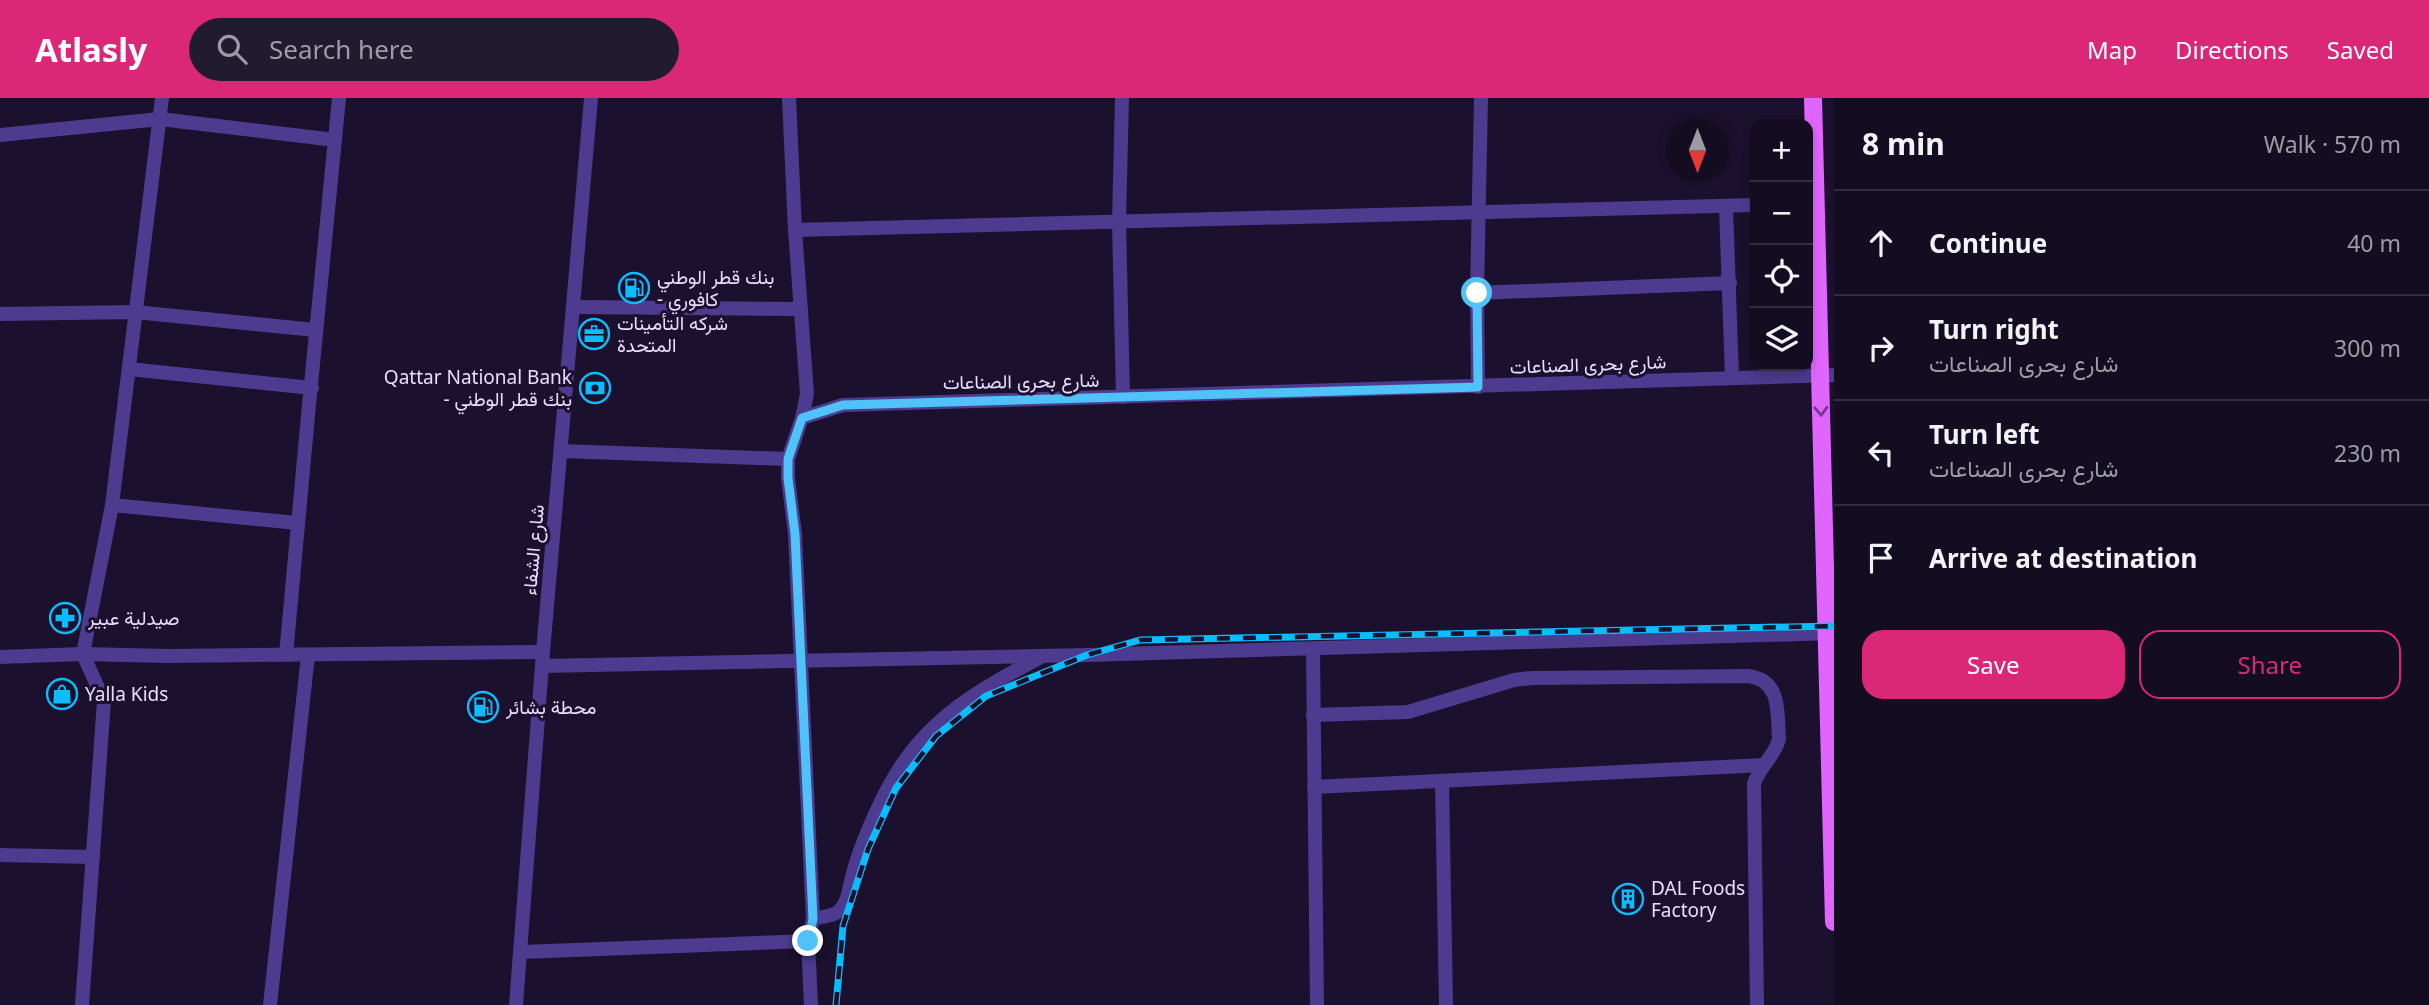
<!DOCTYPE html>
<html lang="en">
<head>
<meta charset="utf-8">
<style>
	body { margin:0; font-family:"Noto Sans",Vazirmatn,sans-serif; background:#211b2f; color:#f1f3f6 }
	.controls { position:absolute; right:21px; top:21px; display:grid; overflow:hidden; border-radius:14px; box-shadow:0 4px 10px #0003 }
	.controls button { width:63px; height:63px; display:grid; place-items:center; padding:0; border:0; border-bottom:2px solid #332d40; background:#140d22; color:#f1f3f6; font:35px sans-serif }
	.compass { position:absolute; left:1666px; top:21px; width:63px; height:63px; border-radius:50%; background:#140d22; box-shadow:0 4px 10px #0003; rotate:180deg }
	.stop { position:absolute; width:21px; height:21px; margin:-16px; border:5px solid #4fc3f7; border-radius:50%; background:#fff }
	.stop.end { background:#4fc3f7; border-color:#fff; box-shadow:0 2px 7px #0008 }
	.list { margin:0; padding:0; list-style:none }
	h2 { display:flex; justify-content:space-between; align-items:center; height:91px; margin:0; padding:0 28px; font-size:30px }
	h2 small { font-size:23px; font-weight:400; color:#9d9ca5 }
	.list li { display:grid; grid-template-columns:46px 1fr auto; gap:21px; align-items:center; box-sizing:border-box; height:105px; padding:0 28px; border-top:2px solid #332d40 }
	.list b { display:block; font-size:26px; white-space:nowrap }
	.list p { margin:0; font-size:23px; white-space:nowrap; color:#9d9ca5 }
	.list em { font-size:23px; font-style:normal; color:#9d9ca5 }
	.actions { display:flex; gap:14px; padding:21px 28px }
	.actions a { flex:1; padding:16px 0; border:2px solid #db2777; border-radius:21px; text-align:center; font-size:24px; color:#db2777 }
	.actions .main { background:#db2777; color:#fff }
	.icon { flex:none; width:38px; height:38px; fill:none; stroke:currentColor; stroke-width:2; stroke-linecap:round; stroke-linejoin:round }
	.map { position:relative; flex:none; width:1834px; height:907px; overflow:hidden }
	header { display:flex; align-items:center; gap:42px; box-sizing:border-box; height:98px; padding:0 35px; background:#db2777; color:#fff }
	header strong { font-size:33px }
	nav { display:flex; gap:38px; margin-inline-start:auto; font-size:24px }
	.search { width:490px; height:63px; background:#211b2f; display:flex; align-items:center; gap:18px; box-sizing:border-box; padding:0 24px; border-radius:38px; color:#9d9ca5; font-size:26px }
	main { display:flex }
	aside { flex:1; background:#140d22 }
	.map>svg:first-child { display:block }
</style>
</head>
<body>
<header>
<strong>Atlasly</strong>
<div class="search"><svg class="icon" aria-label="search" viewBox="0 0 24 24"><circle cx="10" cy="10" r="6"/><path d="M15 15l6 6"/></svg>Search here</div>
<nav><a>Map</a><a>Directions</a><a>Saved</a></nav>
</header>
<main>
<div class="map">
<svg width="1834" height="907" viewBox="0 0 1834 907">
	<rect width="100%" height="100%" fill="#1b112e"/>
	<g fill="none" stroke-linecap="round" stroke-linejoin="round">
		<g stroke="#4c3b8e" stroke-width="14">
			<path d="M789,0L795,132L807,296L802,320"/>
			<path d="M1122,0L1119,123L1123,299"/>
			<path d="M0,37L160,21L335,42"/>
			<path d="M1726,109L1732,280"/>
			<path d="M795,132L1755,107"/>
			<path d="M1477,195L1730,185"/>
			<path d="M573,209L801,211"/>
			<path d="M0,216L135,214L315,232"/>
			<path d="M129,271L312,290"/>
			<path d="M1478,289L1477,195L1481,0"/>
			<path d="M561,353L788,361"/>
			<path d="M112,407L297,425"/>
			<path d="M1313,551L1317,907"/>
			<path d="M286,557C302,371 321,186 339,0"/>
			<path d="M0,559L83,556L167,558L543,554"/>
			<path d="M543,568L1087,557L1834,535"/>
			<path d="M1313,617L1408,614L1514,582L1532,580L1748,578C1782,582 1777,615 1779,641C1775,658 1759,669 1754,686L1757,907"/>
			<path d="M1442,683L1446,907"/>
			<path d="M1314,689L1764,667"/>
			<path d="M0,757L93,759"/>
			<path d="M813,821C821,819 832,818 838,814C848,806 849,790 852,779C859,750 880,702 896,676C931,618 981,591 1039,560"/>
			<path d="M522,854L808,843"/>
			<path d="M82,907L104,603L83,556L112,407L162,0"/>
			<path d="M270,907L308,557"/>
			<path d="M516,907L543,554L591,0"/>
			<path d="M811,907L808,843L813,821L795,436L788,380V361L802,320L843,307L1834,277"/>
		</g>
		<path stroke="#e065ff" stroke-width="18" d="M1813,0L1834,824"/>
		<g stroke="#0abdff" stroke-width="7">
			<path id="rail" d="M836,907L843,828L868,751L896,690L936,638L986,598L1087,557L1140,542L1834,528"/>
		</g>
		<use href="#rail" stroke="#1b112e" stroke-width="4.5" stroke-dasharray="13" stroke-linecap="butt"/>
	</g>
	<defs><path id="oneway-chevron" d="M-2-3.5L2.5 0L-2 3.5" fill="none" stroke-width="1.6" stroke-linecap="round" stroke-linejoin="round" transform="scale(1.75)"/></defs>
	<use stroke="#74378c" href="#oneway-chevron" transform="translate(1821 313) rotate(88)"/>
	<g fill="none" stroke-linecap="round" stroke-linejoin="round">
		<path stroke="#4fc3f7" stroke-width="9" d="M808,843L813,821L795,436L788,380V361L802,320L843,307L1478,289L1477,195"/>
	</g>
	<defs>
		<g id="fuel-ring" transform="scale(1.575)"><circle r="9.5" fill="#1b112e" stroke="#0abdff" stroke-width="1.5"/><path d="M-5.5-6h7V0h2V4h1.3V-2.5L3-4.5l.8-.8L6-3V5H2.5V1h-1V6h-7ZM-4.2-4.7v3.2H.2V-4.7Z" fill="#0abdff"/></g>
		<g id="office-ring" transform="scale(1.575)"><circle r="9.5" fill="#1b112e" stroke="#0abdff" stroke-width="1.5"/><path d="M-6-3h4V-5.5h4V-3h4V5H-6ZM-1-4.5V-3h2v-1.5ZM-6 0V1H6V0Z" fill="#0abdff"/></g>
		<g id="bank-ring" transform="scale(1.575)"><circle r="9.5" fill="#1b112e" stroke="#0abdff" stroke-width="1.5"/><path d="M-6-4H6V4H-6ZM0-2.3a2.3 2.3 0 1 0 0 4.6a2.3 2.3 0 1 0 0-4.6Z" fill="#0abdff"/></g>
		<g id="pharmacy-ring" transform="scale(1.575)"><circle r="9.5" fill="#1b112e" stroke="#0abdff" stroke-width="1.5"/><path d="M-2-6h4v4h4v4h-4v4h-4v-4h-4v-4h4Z" fill="#0abdff"/></g>
		<g id="shop-ring" transform="scale(1.575)"><circle r="9.5" fill="#1b112e" stroke="#0abdff" stroke-width="1.5"/><path d="M-5-2.5h2.3a2.7 3.5 0 0 1 5.4 0H5L5.5 6h-11ZM-1.5-2.5h3a1.5 2.3 0 0 0-3 0Z" fill="#0abdff"/></g>
		<g id="building-ring" transform="scale(1.575)"><circle r="9.5" fill="#1b112e" stroke="#0abdff" stroke-width="1.5"/><path d="M-4-6H4V6H1V3H-1V6H-4ZM-2.5-4.3h1.7v1.8h-1.7ZM.8-4.3h1.7v1.8H.8ZM-2.5-1h1.7V.8h-1.7ZM.8-1h1.7V.8H.8Z" fill="#0abdff"/></g>
	</defs>
	<g fill-rule="evenodd">
		<use href="#fuel-ring" x="634" y="190"/>
		<use href="#office-ring" x="594" y="236"/>
		<use href="#bank-ring" x="595" y="290"/>
		<use href="#pharmacy-ring" x="65" y="520"/>
		<use href="#shop-ring" x="62" y="596"/>
		<use href="#fuel-ring" x="483" y="609"/>
		<use href="#building-ring" x="1628" y="801"/>
	</g>
	<g text-anchor="middle" dominant-baseline="central" stroke-width="6" stroke-linejoin="round" paint-order="stroke">
		<g font-size="19" fill="#e7deff" stroke="#1b112e" text-anchor="start">
			<text x="657" y="179">بنك قطر الوطني<tspan x="657" dy="22">- كافوري</tspan></text>
			<text x="617" y="225">شركه التأمينات<tspan x="617" dy="22">المتحدة</tspan></text>
			<text x="572" y="279" text-anchor="end">Qattar National Bank<tspan x="572" dy="22">- بنك قطر الوطني</tspan></text>
			<text x="88" y="520">صيدلية عبير</text>
			<text x="85" y="596">Yalla Kids</text>
			<text x="506" y="609">محطة بشائر</text>
			<text x="1651" y="790">DAL Foods<tspan x="1651" dy="22">Factory</tspan></text>
		</g>
		<g font-size="19" fill="#e7deff" stroke="#1b112e">
			<text transform="translate(1588 266) rotate(-2)">شارع بحرى الصناعات</text>
			<text transform="translate(1021 283) rotate(-1)">شارع بحرى الصناعات</text>
			<text transform="translate(533 452) rotate(-85)">شارع الشفاء</text>
		</g>
	</g>
</svg>
<div class="controls">
<button>+</button>
<button>−</button>
<button><svg class="icon" aria-label="locate" viewBox="0 0 24 24"><circle cx="12" cy="12" r="6"/><path d="M12 2v4M12 18v4M2 12h4M18 12h4"/></svg></button>
<button><svg class="icon" aria-label="layers" viewBox="0 0 24 24"><path d="M12 4l9 5-9 5-9-5zM3 14l9 5 9-5"/></svg></button>
</div>
<svg class="compass" viewBox="-18 -18 36 36"><path d="M0-13l5 13h-10z" fill="#e53935"/><path d="M0 13l5-13h-10z" fill="#9d9ca5"/></svg>
<div class="stop" style="left:1477px;top:195px"></div>
<div class="stop end" style="left:808px;top:843px"></div>
</div>
<aside>
<h2>8 min<small>Walk · 570 m</small></h2>
<ul class="list">
<li><svg class="icon" aria-label="ahead" viewBox="0 0 24 24"><path d="M12 20V5M6 11l6-6 6 6"/></svg><div><b>Continue</b></div><em>40 m</em></li>
<li><svg class="icon" aria-label="right" viewBox="0 0 24 24"><path d="M7 20v-9h11M14 6l5 5-5 5"/></svg><div><b>Turn right</b><p>شارع بحرى الصناعات</p></div><em>300 m</em></li>
<li><svg class="icon" aria-label="left" viewBox="0 0 24 24"><path d="M17 20v-9H6M10 6l-5 5 5 5"/></svg><div><b>Turn left</b><p>شارع بحرى الصناعات</p></div><em>230 m</em></li>
<li><svg class="icon" aria-label="arrive" viewBox="0 0 24 24"><path d="M6 21V4h12l-3 4 3 4H6"/></svg><div><b>Arrive at destination</b></div></li>
</ul>
<div class="actions"><a class="main">Save</a><a>Share</a></div>
</aside>
</main>
</body>
</html>
